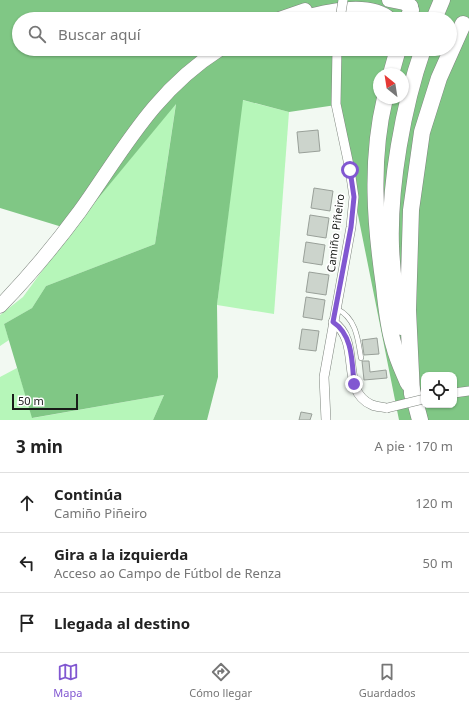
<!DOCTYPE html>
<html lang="es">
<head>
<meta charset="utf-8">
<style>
	body { margin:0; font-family:"Noto Sans",sans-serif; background:#f6f6f6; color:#222 }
	.controls { position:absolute; right:12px; bottom:12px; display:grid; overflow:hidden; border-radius:8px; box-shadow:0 1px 3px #0004 }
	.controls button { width:36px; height:36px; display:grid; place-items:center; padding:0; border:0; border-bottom:1px solid #e0e0e0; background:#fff; color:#222; font:20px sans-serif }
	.compass { position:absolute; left:373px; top:68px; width:36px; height:36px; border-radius:50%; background:#fff; box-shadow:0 1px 3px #0004; rotate:330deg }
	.scale { position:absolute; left:12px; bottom:10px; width:66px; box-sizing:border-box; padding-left:4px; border:2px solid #191c19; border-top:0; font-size:11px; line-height:14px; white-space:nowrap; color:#191c19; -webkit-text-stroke:3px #fff; paint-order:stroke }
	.stop { position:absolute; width:12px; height:12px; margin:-9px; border:3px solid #8157d1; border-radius:50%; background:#fff }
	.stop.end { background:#8157d1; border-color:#fff; box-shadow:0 1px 4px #0008 }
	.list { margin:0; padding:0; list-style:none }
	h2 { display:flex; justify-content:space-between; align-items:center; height:52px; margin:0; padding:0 16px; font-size:17px }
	h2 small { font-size:13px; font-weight:400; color:#767676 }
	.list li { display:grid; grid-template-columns:26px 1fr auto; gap:12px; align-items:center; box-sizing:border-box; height:60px; padding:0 16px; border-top:1px solid #e0e0e0 }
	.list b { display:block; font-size:15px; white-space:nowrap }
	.list p { margin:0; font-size:13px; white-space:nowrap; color:#767676 }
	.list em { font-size:13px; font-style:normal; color:#767676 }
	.icon { flex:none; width:22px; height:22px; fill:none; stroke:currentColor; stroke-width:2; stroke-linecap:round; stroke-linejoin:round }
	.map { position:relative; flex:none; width:469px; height:420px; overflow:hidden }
	.search { position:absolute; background:#fff; box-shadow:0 1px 3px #0004; left:12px; right:12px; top:12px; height:44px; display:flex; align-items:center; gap:10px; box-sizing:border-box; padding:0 14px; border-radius:22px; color:#767676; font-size:15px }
	.sheet { height:232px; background:#fff }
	nav { display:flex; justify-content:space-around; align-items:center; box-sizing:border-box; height:56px; border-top:1px solid #e0e0e0; background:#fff; font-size:11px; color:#767676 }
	nav a { display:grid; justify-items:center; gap:2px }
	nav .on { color:#8157d1 }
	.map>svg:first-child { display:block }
</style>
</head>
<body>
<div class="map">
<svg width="469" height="420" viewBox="0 0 469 420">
	<rect width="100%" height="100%" fill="#f2f9f2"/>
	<g fill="#b6f6b9">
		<path d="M242,100L289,112L274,314L217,305Z"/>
		<path d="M176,103L155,244L46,286L32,308L4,324L9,340L0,346V315L23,297L72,230Z"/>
		<path d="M17,368L33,418L164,395L153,420H0V377Z"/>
	</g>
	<path fill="#80c785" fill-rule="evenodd" d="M0,0H469V420H399L336,105L289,112L243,100L217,305L218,377L207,420H153L164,395L32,418L4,324L32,308L46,286L155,244L176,104L72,230L0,208ZM19,19H450V49H19ZM379,74H403V98H379ZM424,375H454V405H424Z"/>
	<g fill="#ccd4cc" stroke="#99a099">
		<path d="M318,130L320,151L299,153L297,132Z"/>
		<path d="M314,188L333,191L330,211L311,208Z"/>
		<path d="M310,215L329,218L326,238L307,235Z"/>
		<path d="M306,242L325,245L322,265L303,262Z"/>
		<path d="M309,272L329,275L326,295L306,292Z"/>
		<path d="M306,297L325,300L322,320L303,317Z"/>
		<path d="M302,329L319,331L316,351L299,349Z"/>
		<path d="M377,338L379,354L364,355L362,340Z"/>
		<path d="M362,361H369L370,372L386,370L387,378L364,380Z"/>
		<path d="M301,412L312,414L310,420H299Z"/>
	</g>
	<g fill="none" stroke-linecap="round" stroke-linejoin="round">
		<g stroke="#7e857e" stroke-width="5.5">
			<path id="lane" d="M337,309C356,318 358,339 361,358"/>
		</g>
		<g stroke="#7e857e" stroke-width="10">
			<g id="street">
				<path d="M333,322C363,342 338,390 372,405C377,407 383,407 387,408"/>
				<path d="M454,393L469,391"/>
				<path d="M326,420L324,377L351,227L354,197L350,170L336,104L337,49"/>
			</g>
		</g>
		<g stroke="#7e857e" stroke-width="15">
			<g id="primary">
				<path d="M389,0L404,3L411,6"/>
				<path d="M279,19L305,10"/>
				<path d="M297,19C323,12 369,0 390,19"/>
				<path d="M0,306C30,275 55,245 80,211C124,149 154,91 220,49"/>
			</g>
		</g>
		<g stroke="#7e857e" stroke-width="17">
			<g id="highway">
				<path d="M408,19L411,10"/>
				<path d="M434,19L442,0"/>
				<path d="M391,74L398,49"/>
				<path d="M385,98C370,160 375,224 384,286C386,306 388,327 394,346C397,359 403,371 408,383"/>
				<path d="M401,327C396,301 392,273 391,246C389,186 403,106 423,49"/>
				<path d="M411,386L420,420"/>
				<path d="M412,394L408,310L411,210L422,132L439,78L463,24"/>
			</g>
		</g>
		<use href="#lane" stroke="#fff" stroke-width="4.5"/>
		<use href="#street" stroke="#fff" stroke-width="9"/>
		<use href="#primary" stroke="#fff" stroke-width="14"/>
		<use href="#highway" stroke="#fff" stroke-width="16"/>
		<g stroke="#7e857e" stroke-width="10" stroke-linecap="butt">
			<g id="street-bridge">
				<path d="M340,19L343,0"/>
				<path d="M387,408L424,399"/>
			</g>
		</g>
		<use href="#street-bridge" stroke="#fff" stroke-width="9"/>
	</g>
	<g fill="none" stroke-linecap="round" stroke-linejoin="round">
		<path stroke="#8157d1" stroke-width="5" d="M350,170L354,197L351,227L333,322C353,335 352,362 354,384"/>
	</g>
	<g text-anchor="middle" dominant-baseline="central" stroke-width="3.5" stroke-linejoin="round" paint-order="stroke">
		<g font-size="11" fill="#191c19" stroke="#fff">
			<text transform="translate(335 233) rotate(-83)">Camiño Piñeiro</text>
		</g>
	</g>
</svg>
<div class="controls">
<button><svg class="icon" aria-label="locate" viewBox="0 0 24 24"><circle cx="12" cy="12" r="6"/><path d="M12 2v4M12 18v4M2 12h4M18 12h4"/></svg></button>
</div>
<svg class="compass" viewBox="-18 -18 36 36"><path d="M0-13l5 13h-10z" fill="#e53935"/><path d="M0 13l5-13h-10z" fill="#767676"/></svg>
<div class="scale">50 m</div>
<div class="stop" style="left:350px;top:170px"></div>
<div class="stop end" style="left:354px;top:384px"></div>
<div class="search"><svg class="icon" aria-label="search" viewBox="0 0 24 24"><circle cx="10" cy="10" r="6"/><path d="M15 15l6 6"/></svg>Buscar aquí</div>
</div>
<section class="sheet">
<h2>3 min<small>A pie · 170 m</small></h2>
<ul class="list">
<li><svg class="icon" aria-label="ahead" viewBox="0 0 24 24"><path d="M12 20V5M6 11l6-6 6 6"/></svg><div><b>Continúa</b><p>Camiño Piñeiro</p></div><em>120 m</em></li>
<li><svg class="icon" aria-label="left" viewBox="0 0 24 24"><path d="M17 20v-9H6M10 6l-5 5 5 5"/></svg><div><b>Gira a la izquierda</b><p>Acceso ao Campo de Fútbol de Renza</p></div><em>50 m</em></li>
<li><svg class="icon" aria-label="arrive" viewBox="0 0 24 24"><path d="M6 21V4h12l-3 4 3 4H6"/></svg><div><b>Llegada al destino</b></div></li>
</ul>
</section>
<nav>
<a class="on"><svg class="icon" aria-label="map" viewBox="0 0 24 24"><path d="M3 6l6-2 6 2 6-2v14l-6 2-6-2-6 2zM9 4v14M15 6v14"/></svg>Mapa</a>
<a><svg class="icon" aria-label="directions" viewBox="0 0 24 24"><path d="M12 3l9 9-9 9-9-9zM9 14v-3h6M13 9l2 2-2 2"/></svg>Cómo llegar</a>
<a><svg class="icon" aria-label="saved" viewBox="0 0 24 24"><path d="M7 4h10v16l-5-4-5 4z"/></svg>Guardados</a>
</nav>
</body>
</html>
